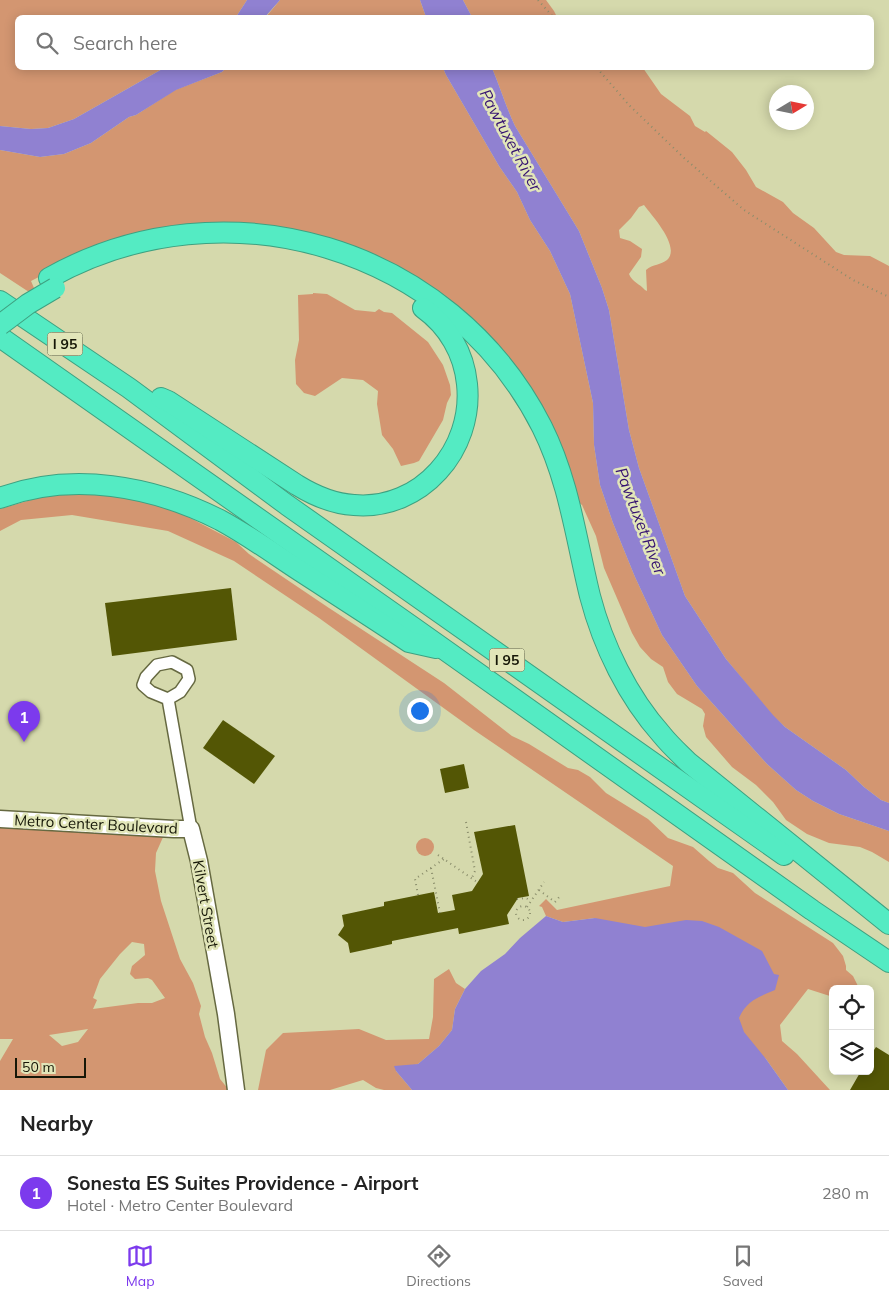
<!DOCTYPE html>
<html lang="en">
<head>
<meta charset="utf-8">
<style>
	body { margin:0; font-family:Mulish,sans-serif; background:#f6f6f6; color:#222 }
	.controls { position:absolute; right:15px; bottom:15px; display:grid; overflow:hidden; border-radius:8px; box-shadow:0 2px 12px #0003 }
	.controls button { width:45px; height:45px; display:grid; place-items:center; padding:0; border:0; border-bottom:1px solid #e0e0e0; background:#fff; color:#222; font:25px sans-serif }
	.compass { position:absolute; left:769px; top:85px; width:45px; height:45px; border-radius:50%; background:#fff; box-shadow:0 2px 12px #0003; rotate:80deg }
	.scale { position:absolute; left:15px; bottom:12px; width:71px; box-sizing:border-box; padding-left:5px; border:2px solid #161707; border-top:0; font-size:14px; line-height:18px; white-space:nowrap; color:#161707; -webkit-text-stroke:4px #e2e6b9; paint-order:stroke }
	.you { position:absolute; left:419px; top:710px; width:18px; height:18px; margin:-12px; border:4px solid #fff; border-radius:50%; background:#1a73e8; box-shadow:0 0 0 8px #1a73e833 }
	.badge { display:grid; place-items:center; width:32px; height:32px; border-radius:50%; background:#7c3aed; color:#fff; font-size:16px; font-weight:700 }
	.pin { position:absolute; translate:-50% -41px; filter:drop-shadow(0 1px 2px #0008) }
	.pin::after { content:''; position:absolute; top:26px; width:18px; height:15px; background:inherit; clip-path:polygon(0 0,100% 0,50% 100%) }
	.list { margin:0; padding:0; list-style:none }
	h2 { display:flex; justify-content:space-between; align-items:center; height:65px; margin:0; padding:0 20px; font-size:21px }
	h2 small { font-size:16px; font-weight:400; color:#767676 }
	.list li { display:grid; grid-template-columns:32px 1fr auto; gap:15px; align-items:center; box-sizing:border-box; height:75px; padding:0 20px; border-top:1px solid #e0e0e0 }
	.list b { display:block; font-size:19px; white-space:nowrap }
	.list p { margin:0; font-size:16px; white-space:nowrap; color:#767676 }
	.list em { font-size:16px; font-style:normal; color:#767676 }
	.icon { flex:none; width:28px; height:28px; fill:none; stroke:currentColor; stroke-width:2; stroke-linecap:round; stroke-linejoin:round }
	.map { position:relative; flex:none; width:889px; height:1090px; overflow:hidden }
	.search { position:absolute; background:#fff; box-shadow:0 2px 12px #0003; left:15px; right:15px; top:15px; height:55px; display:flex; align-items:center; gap:12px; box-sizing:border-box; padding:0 18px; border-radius:8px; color:#767676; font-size:19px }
	.sheet { height:140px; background:#fff }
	nav { display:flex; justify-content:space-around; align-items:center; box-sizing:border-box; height:70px; border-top:1px solid #e0e0e0; background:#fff; font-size:14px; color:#767676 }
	nav a { display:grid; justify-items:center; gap:2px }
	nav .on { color:#7c3aed }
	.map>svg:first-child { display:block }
</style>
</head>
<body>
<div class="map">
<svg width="889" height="1090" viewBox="0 0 889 1090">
	<rect width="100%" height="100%" fill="#d5d9ac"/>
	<g fill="#d39671" fill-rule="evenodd">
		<path d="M0,0H247L236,17L18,18V68H164L74,119L48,128L31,129L0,126Z"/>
		<path d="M280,0H420L426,17L265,18Z"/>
		<path d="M463,0H546L554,11L557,17H472Z"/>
		<path d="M226,68H443L446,75L499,166L517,192L530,220L550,251L570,294L593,403L594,445L600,485L613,523L635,577L662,635L697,686L767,764L796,790L813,801L839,814L889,831V862L872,852L860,847L829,843L807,834L786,820L773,802L756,785L732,767L706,737L703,726L705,714L702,709L677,694L668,682L663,667L651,659L640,647L632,633L604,568L596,536L582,505L578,502L458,311L280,231L78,257L31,281L34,288L29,292L0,273V150L40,157L64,154L91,143L129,117L136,115L175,90L222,72Z"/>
		<path d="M492,68H643L661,94L690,116L695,126L705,132L706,131L732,152L746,170L756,187L783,202L793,213L814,228L836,252L844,255L870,256L889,266V803L881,800L864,787L846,770L785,727L772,715L726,659L685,596L639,468L629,430L609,310L602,288L579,231L515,126C506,107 500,87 492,68ZM644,205C653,217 681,247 667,260C661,265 653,264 646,270L647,291L645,290C640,284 632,282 629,274L641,257L642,249L630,241L620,238L619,230L631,218L639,207Z"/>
		<path d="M313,293L327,294L355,310L375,312L379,309L384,312L392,313L428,342L443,365L450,385L451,395L447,403L443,420L419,461L414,463L401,466L393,449L382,435L377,404L378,391L363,380L342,378L315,396L304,393L296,384L295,360L299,340L298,295L313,294Z"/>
		<path d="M101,487L175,510L236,542L249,554L329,608L444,683L512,736L529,744L568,768L578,770L590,777L606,793L648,819L668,838L693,847L709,861L718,868L733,873L755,893L833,943L843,956L846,966V970L853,976L859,988L833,989V997L808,989L780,1025L782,1041L797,1054L830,1090H788L766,1059L595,918L563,922L546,916L542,907L539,906L546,899L557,910L670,886L673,866L474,730L319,618L234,561L168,531L72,515L21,520L0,531V509L41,497Z"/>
		<path d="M0,822L164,835L156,853L155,871L161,901L180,959L193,983L201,1006L199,1014L205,1037L212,1053L220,1079L229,1090H0V1061L13,1039H0ZM132,942L144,944L145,955L132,966L130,974L135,979L148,978L152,980L165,998L152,1003H138L93,1009L97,1000L93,998L100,979L120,954ZM88,1029L78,1042L62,1046L49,1035Z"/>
		<circle cx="425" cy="847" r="9"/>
		<path d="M449,969L456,983L465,989L455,1009L452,1030L439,1046L418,1064L396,1071L412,1090H384L376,1088L363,1080L330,1090H258L266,1050L283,1033L359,1029L386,1040L429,1039L433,1017L434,979Z"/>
	</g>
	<g fill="#9081d1">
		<path d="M247,0H280L265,17H236Z"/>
		<path d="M420,0H463L472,17H426Z"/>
		<path d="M164,68H226L222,72L176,90L136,115L129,117L91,143L64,154L40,157L0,150V126L31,129L48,128L74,119Z"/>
		<path d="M443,68H492C500,87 506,107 515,126L579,231L602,288L609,310L629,430L639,468L685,596L726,659L773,715L785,727L846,770L864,787L881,800L889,803V831L839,814L813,801L796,790L767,764L697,686L662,635L635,577L613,523L600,485L594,445L593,403L570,294L550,251L530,220L517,192L499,166L446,75Z"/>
		<path d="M546,916L563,922L595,918L645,927L686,920L702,921L719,927L762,951L774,974L779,975L775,990C759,997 747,1000 739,1018L744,1032L766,1059L788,1090H412L396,1071L394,1066L418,1064L439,1046L452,1030L455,1009L465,989L481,971L505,954L520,938Z"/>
	</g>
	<g fill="#535605">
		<path d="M231,588L237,640L112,656L105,603Z"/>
		<path d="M223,720L275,756L254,784L203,748Z"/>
		<path d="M464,764L469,788L445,793L440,769Z"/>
		<path d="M515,825L529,896L518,898L507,915L509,924L459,934L458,928L392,941V944L350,953L348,943L338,935L344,926L342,915L384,906V902L434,892L438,913L455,910L452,895L472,891L483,874L474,832Z"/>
		<path d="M876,1047L889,1055V1090H850L861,1071H870V1056Z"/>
	</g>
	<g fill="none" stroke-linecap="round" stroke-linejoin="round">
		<g stroke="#666941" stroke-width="14">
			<path id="street" d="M168,699L151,692L143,685L146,677L157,665L172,662L187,670L189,679L180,692L168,699L191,829"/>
		</g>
		<g stroke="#666941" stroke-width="19">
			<path id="secondary" d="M0,819L174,829H191L199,861L226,1014L236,1090"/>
		</g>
		<g stroke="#3ea181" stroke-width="22">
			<g id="highway">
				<path d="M49,278C225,179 451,247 542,427C569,481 576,539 590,596C603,646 628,697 662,735C670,745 679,753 688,762L889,924"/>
				<path d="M0,301L129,388L287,505L784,855"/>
				<path d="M0,337L414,628L812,910L889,962"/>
				<path d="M161,398L168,401L297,485C315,496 333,504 354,505C421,511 474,449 467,384C464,353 448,326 423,308"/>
				<path d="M0,498C72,471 153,486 220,520C248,535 274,554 300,571C337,595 373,618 409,642L436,648"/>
			</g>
		</g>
		<g stroke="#8a8d6b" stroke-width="2" stroke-dasharray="1 4" stroke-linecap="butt">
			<path d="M538,0L554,18"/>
			<path d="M597,68L629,105L683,157L744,210L853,280L889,297"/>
			<path d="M466,822L475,871L472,878"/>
			<path d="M438,855L477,882"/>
			<path d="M431,868L440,913"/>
			<path d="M539,890L555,902L561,895"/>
			<path d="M418,895L415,879L444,859"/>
			<path d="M517,899L526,898L531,901"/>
			<circle cx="523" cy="913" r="7"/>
			<path d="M527,907L544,882"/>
		</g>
		<use href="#street" stroke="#fff" stroke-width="11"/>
		<use href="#secondary" stroke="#fff" stroke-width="16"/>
		<use href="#highway" stroke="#54ebc3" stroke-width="20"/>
		<g stroke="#3ea181" stroke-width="22" stroke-linecap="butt">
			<path id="highway-bridge" d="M0,325L28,304L55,288"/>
		</g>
		<use href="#highway-bridge" stroke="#54ebc3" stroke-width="20"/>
	</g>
	<g text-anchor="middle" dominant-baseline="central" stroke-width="5" stroke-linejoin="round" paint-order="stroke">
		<g fill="#e2e6b9" stroke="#53553c" stroke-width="1">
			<rect x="47.5" y="332.5" width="35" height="23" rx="4"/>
			<rect x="489.5" y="648.5" width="35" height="23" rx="4"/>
		</g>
		<g font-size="14" font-weight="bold" fill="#161707">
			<text x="65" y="344">I 95</text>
			<text x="507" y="660">I 95</text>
		</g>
		<g font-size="15" fill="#161707" stroke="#e2e6b9">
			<text transform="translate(96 824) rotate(3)">Metro Center Boulevard</text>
			<text transform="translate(206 904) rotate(80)">Kilvert Street</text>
		</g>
		<g font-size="16" font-style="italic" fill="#351271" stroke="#e2e6b9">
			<text transform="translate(511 140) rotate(62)">Pawtuxet River</text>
			<text transform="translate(641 521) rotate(69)">Pawtuxet River</text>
		</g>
	</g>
</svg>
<div class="controls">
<button><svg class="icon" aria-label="locate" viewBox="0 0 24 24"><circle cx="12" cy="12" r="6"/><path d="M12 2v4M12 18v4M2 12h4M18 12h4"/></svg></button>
<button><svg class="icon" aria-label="layers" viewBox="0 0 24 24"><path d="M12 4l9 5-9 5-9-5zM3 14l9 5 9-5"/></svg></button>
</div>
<svg class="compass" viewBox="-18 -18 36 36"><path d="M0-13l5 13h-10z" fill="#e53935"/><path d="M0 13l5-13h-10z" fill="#767676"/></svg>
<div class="scale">50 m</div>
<div class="you"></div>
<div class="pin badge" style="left:24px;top:742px">1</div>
<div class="search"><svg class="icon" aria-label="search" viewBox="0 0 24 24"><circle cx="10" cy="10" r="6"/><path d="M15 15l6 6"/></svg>Search here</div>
</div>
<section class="sheet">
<h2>Nearby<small></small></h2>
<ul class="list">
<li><span class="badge">1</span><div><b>Sonesta ES Suites Providence - Airport</b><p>Hotel · Metro Center Boulevard</p></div><em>280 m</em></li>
</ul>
</section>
<nav>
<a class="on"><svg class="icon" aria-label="map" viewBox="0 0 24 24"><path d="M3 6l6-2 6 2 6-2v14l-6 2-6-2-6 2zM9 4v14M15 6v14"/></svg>Map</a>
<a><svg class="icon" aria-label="directions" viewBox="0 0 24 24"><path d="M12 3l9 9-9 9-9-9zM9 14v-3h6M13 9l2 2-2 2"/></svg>Directions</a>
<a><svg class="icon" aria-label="saved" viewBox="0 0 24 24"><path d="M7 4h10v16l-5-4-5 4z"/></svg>Saved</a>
</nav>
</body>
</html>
